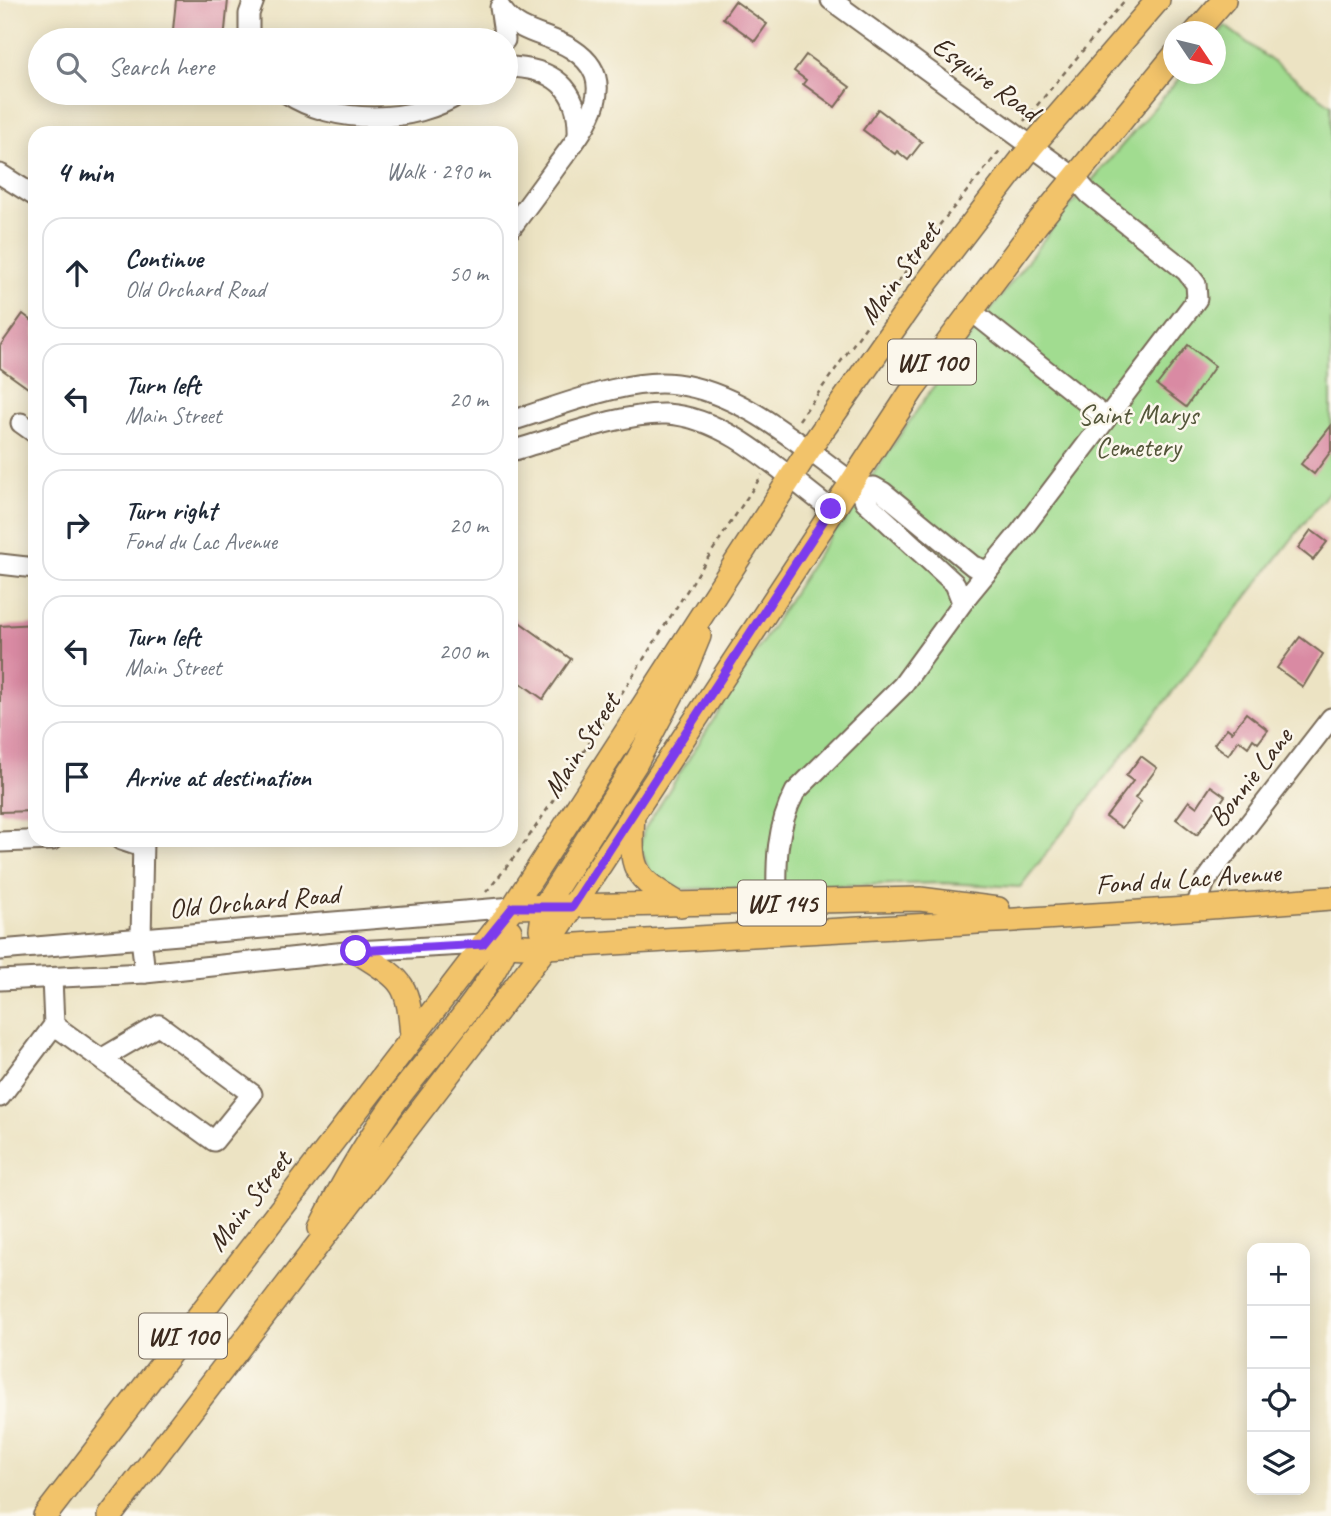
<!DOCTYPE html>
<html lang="en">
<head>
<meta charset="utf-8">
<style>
	body { margin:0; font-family:Caveat,sans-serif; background:#f6f6f7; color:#1f2937 }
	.controls { position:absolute; right:21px; bottom:21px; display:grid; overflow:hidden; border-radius:14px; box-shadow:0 4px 18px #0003 }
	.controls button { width:63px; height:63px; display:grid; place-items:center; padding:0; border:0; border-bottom:2px solid #e0e1e3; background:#fff; color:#1f2937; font:35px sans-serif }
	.compass { position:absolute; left:1163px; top:21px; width:63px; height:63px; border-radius:50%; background:#fff; box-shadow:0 4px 18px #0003; rotate:125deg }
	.stop { position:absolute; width:21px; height:21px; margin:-16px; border:5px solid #7c3aed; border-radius:50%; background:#fff }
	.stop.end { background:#7c3aed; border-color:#fff; box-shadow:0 2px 7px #0008 }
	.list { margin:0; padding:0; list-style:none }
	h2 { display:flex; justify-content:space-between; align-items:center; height:91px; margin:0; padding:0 28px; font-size:30px }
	h2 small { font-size:23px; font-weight:400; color:#747a83 }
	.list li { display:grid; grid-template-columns:46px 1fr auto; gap:21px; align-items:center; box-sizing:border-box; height:112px; margin:0 14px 14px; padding:0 14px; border:2px solid #e0e1e3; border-radius:21px }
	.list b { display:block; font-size:26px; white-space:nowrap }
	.list p { margin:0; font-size:23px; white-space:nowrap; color:#747a83 }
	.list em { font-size:23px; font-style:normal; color:#747a83 }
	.icon { flex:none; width:38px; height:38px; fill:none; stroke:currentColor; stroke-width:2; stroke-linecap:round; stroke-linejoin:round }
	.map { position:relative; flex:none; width:1331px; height:1516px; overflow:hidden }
	.search { position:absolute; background:#fff; box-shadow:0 4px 18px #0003; left:28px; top:28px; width:490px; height:77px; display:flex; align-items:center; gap:18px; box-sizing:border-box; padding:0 24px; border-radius:38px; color:#747a83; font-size:26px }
	.panel { position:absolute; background:#fff; box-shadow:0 4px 18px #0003; left:28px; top:126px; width:490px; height:721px; border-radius:21px }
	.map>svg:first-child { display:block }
</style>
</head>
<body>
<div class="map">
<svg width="1331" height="1516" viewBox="0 0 1331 1516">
	<rect width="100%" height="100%" fill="#fbf7ec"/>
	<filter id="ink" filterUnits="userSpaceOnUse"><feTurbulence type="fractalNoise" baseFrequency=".0143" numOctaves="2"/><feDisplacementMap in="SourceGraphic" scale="14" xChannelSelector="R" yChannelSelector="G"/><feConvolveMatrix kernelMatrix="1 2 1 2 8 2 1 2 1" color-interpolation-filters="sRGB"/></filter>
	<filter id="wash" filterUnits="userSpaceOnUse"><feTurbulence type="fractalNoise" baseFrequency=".00686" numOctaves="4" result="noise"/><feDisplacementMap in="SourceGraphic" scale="28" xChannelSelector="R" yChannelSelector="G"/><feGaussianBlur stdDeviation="1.57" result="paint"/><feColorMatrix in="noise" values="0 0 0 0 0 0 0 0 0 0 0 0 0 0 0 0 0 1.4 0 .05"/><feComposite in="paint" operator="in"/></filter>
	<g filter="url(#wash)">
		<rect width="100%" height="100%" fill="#ece3c3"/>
		<path fill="#a1dc90" stroke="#6e8357" stroke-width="2" d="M1225,26L1331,105V489L1020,887L943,883L682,889L652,878L640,846L644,830L816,557L931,390L1059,219L1183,74H1216V36Z"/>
		<g id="blocks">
			<g fill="#d98aa3">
				<path d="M176,0H228L224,40H172Z"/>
				<path d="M735,1L767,24L755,41L723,18Z"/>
				<path d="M806,55L850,87L835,107L803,84L806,80L794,71Z"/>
				<path d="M878,109L922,142L908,160L897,151L895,154L863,130Z"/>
				<path d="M23,314L35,323V393L0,368V346Z"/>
				<path d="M1188,345L1215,366L1186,407L1157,385Z"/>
				<path d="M1331,426V451L1314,474L1301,464Z"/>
				<path d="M1311,530L1327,542L1313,560L1298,548Z"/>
				<path d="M511,616L571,659L543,699L511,676Z"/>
				<path d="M35,624V811L0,812V626Z"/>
				<path d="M1300,637L1323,654L1303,687L1277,668Z"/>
				<path d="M1246,713L1268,730L1258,743L1253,739L1248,747L1239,740L1228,755L1214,744L1227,728L1232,732Z"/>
				<path d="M1141,756L1157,768L1135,798L1141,802L1122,828L1106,817L1133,781L1126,776Z"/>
				<path d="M1211,786L1225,796L1197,835L1176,819L1189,801L1197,807Z"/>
			</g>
		</g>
	</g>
	<g filter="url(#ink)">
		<use href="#blocks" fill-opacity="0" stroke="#796b58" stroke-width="2"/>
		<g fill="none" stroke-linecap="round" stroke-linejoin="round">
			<g stroke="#796b58" stroke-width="23">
				<g id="minor">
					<path d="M500,7L505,40"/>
					<path d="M503,11C519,34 549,34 572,49C625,83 582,132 556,167C541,188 526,208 511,228"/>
					<path d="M249,40V14L254,0"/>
					<path d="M506,67C553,67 580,88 578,136"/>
					<path d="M286,93C333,125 414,125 461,93"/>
					<path d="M0,174L35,196"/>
					<path d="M970,310L1105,417"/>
					<path d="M511,421C558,407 628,377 676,384C746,393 804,449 860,488L874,487L883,492L973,566L988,571"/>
					<path d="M21,423L35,433"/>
					<path d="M511,451C555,439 623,412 667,414C729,418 783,474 831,509"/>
					<path d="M860,488L865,501L955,584L962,602"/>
					<path d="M0,564L35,568"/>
					<path d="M121,840L142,847"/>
					<path d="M143,840L141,938L145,973"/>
					<path d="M0,842L52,840"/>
					<path d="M777,903C776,863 776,828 795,792L902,686L969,594L1021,531L1197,299L1196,284L1186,271L1089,194L1074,177L831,0"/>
					<path d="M1195,909L1205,882L1224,856L1331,718"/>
					<path d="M0,950L513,907"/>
					<path d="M0,980L145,973L356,951L483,944"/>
					<path d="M54,1025L214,1141L252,1094L159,1025L101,1059"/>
					<path d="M0,1097L54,1025L52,978"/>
				</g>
			</g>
			<g stroke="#796b58" stroke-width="26">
				<g id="major">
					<path d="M1196,32L1224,0"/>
					<path d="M633,813C630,870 631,876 681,905"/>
					<path d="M513,907L920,899L998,909"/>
					<path d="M483,944L546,947C808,931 1070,919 1331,898"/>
					<path d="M546,947L541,929L544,907L636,763L685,670L699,636"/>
					<path d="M356,951C403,981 408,980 412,1037"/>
					<path d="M320,1228C343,1182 370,1136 400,1095C429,1056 504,976 510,931"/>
					<path d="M45,1516L513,907L808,451L921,290L1032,146L1158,0"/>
					<path d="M110,1516L546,947L913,389L1036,225L1174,56"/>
				</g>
			</g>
			<g stroke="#796b58" stroke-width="2.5" stroke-dasharray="5 5" stroke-linecap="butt">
				<path d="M1024,121L1125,0"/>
				<path d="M799,420L933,233L1002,148"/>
				<path d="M486,892C524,849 555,797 586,748C646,657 702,565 762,475"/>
			</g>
			<use href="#minor" stroke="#fff" stroke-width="19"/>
			<use href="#major" stroke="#f2c36a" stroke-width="23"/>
		</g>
	</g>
	<g fill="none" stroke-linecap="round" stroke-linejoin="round" filter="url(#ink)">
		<path stroke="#7c3aed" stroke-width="9" d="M356,951L483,944L513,907H572L831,509"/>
	</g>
	<g text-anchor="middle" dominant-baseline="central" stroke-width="5" stroke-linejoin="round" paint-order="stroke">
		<g fill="#fbf7ec" stroke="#75685c" stroke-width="2">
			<rect x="888" y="339.5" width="88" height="45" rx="5"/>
			<rect x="738" y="880.5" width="88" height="45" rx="5"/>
			<rect x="139" y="1313.5" width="88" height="45" rx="5"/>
		</g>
		<g font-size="26" font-weight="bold" fill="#3b2a1e">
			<text x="932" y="362">WI 100</text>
			<text x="782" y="903">WI 145</text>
			<text x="183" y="1336">WI 100</text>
		</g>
		<g font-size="28" fill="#3b2a1e" stroke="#fbf7ec">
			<text transform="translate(986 78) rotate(36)">Esquire Road</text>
			<text transform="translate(899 273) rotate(-54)">Main Street</text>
			<text transform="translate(581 745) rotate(-57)">Main Street</text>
			<text transform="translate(1250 777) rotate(-52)">Bonnie Lane</text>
			<text transform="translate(1188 878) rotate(-4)">Fond du Lac Avenue</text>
			<text transform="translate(254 901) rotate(-5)">Old Orchard Road</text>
			<text transform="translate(249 1201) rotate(-52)">Main Street</text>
		</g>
		<g font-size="28" fill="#54563a" stroke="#fbf7ec">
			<text x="1138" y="414">Saint Marys<tspan x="1138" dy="32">Cemetery</tspan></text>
		</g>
	</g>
</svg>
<div class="controls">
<button>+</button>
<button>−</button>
<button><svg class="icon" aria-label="locate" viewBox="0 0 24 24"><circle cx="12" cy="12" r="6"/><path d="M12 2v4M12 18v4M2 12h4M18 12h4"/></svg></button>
<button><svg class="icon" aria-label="layers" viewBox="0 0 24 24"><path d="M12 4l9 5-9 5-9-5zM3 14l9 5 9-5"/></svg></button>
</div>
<svg class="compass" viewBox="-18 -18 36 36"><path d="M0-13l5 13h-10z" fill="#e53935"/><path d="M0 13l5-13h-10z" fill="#747a83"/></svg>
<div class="stop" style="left:356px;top:951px"></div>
<div class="stop end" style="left:831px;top:509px"></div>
<div class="search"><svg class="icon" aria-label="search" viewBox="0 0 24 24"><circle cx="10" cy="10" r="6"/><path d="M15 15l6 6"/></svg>Search here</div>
<section class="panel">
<h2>4 min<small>Walk · 290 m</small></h2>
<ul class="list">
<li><svg class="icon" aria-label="ahead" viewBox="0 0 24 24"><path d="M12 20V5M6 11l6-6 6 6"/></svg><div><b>Continue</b><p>Old Orchard Road</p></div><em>50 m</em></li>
<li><svg class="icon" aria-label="left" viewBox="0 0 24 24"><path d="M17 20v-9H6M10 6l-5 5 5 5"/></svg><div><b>Turn left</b><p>Main Street</p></div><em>20 m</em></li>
<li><svg class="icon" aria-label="right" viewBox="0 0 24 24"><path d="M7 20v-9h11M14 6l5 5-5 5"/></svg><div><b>Turn right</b><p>Fond du Lac Avenue</p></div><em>20 m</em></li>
<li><svg class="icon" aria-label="left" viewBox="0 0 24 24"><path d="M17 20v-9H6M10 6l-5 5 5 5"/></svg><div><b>Turn left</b><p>Main Street</p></div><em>200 m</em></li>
<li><svg class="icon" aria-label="arrive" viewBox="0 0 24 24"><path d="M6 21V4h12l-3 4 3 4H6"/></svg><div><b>Arrive at destination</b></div></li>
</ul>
</section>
</div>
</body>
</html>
